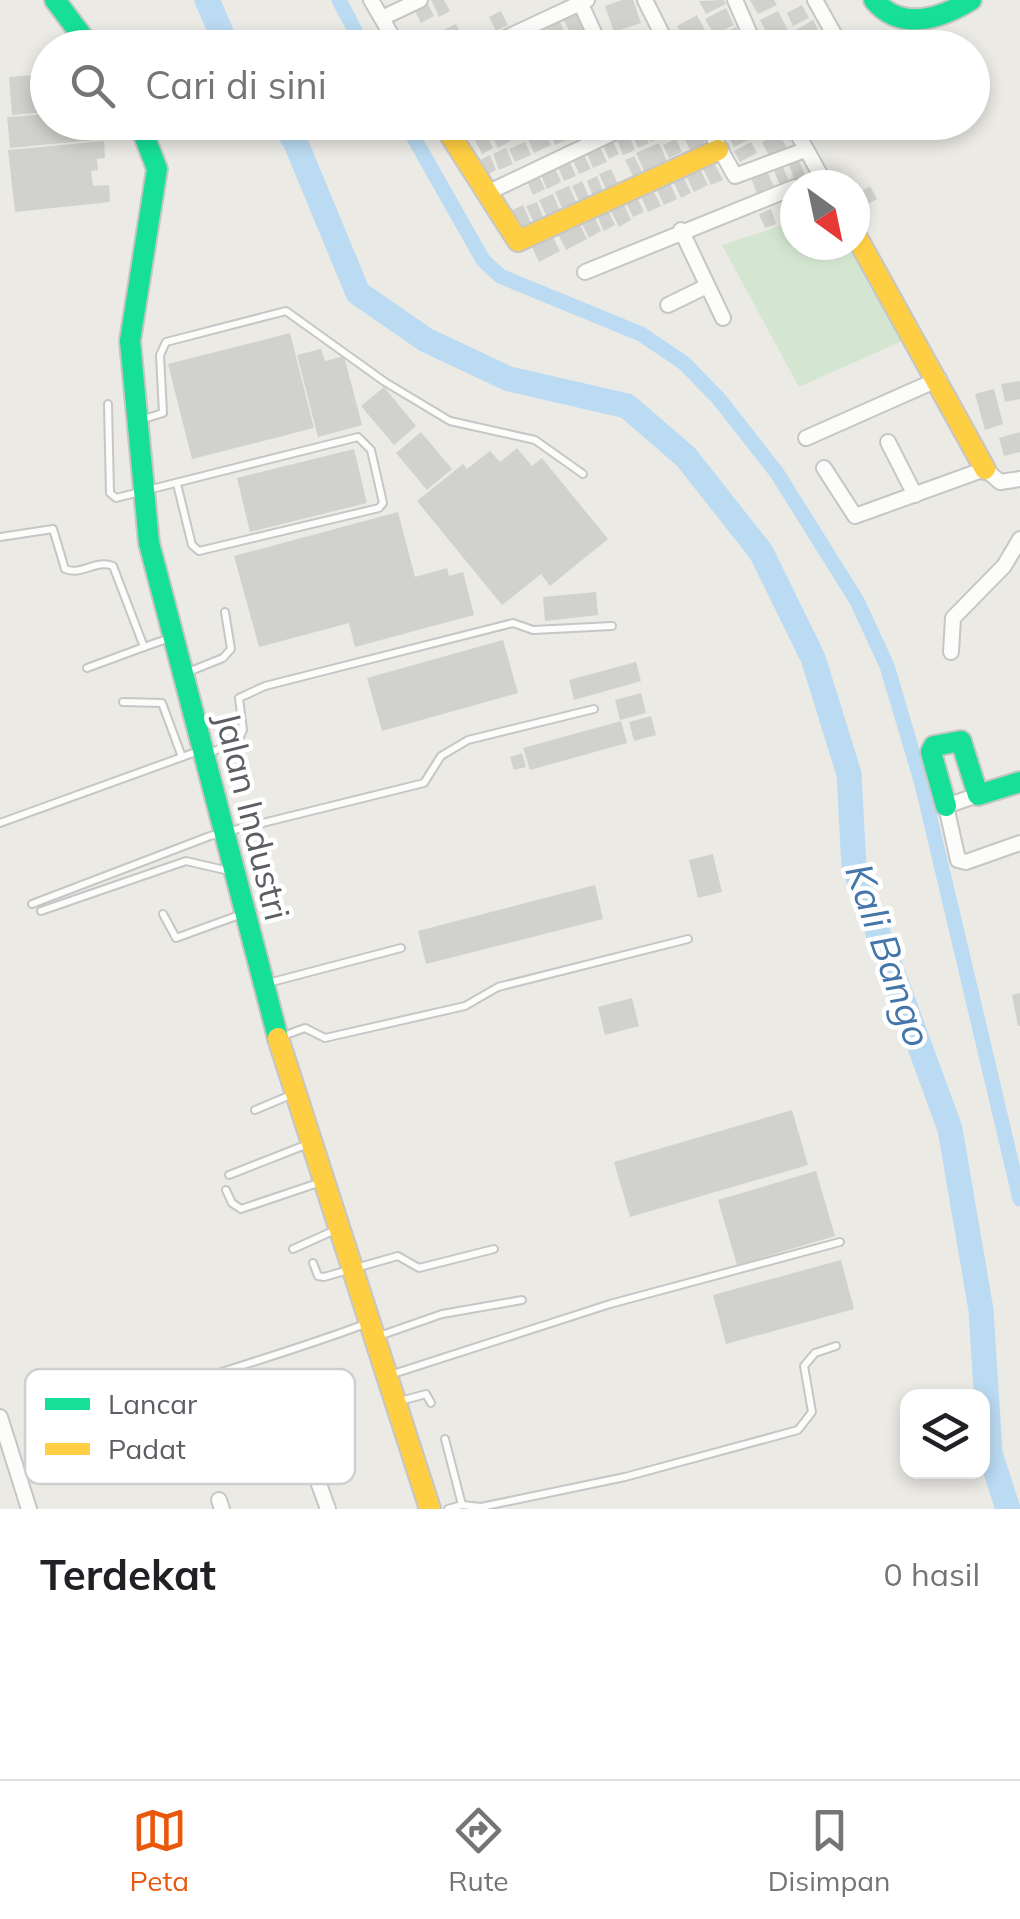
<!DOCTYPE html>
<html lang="id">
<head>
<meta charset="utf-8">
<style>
	body { margin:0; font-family:Mulish,sans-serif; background:#f6f6f6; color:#202124 }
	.controls { position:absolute; right:30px; bottom:30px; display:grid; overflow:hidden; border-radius:20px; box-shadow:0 5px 15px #0003 }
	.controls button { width:90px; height:90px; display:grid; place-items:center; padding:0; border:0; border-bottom:2px solid #e0e0e0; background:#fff; color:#202124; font:50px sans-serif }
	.compass { position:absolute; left:780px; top:170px; width:90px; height:90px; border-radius:50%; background:#fff; box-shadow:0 5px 15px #0003; rotate:147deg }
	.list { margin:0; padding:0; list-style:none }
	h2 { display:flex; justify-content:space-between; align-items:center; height:130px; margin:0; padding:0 40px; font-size:42px }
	h2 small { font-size:32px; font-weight:400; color:#757577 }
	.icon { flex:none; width:55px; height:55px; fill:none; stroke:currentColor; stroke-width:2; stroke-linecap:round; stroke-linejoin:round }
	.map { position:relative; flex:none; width:1020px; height:1509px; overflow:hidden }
	.search { position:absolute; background:#fff; box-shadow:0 5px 15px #0003; left:30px; right:30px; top:30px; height:110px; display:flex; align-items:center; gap:25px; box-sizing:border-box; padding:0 35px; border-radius:55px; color:#757577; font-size:38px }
	.sheet { height:270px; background:#fff }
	nav { display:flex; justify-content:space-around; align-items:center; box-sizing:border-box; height:140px; border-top:2px solid #e0e0e0; background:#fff; font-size:28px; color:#757577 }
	nav a { display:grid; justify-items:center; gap:5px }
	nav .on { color:#ea580c }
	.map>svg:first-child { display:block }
</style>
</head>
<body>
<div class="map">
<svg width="1020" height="1509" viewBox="0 0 1020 1509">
	<rect width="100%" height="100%" fill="#ebeae5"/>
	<path fill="#d4e6d1" d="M795,221V245H855L911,337L799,387L722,245Z"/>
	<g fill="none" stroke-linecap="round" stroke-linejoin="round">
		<g stroke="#bbdbf3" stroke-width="15">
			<path d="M339,0L364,48"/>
			<path d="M405,122L483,260L500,276L641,334L684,363L719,399L777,473L857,601L887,666L922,784L1020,1199"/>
		</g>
		<g stroke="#bbdbf3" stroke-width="25">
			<path d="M207,0L228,48"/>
			<path d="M281,122L295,141L358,293L426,340L509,379L627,406L686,457L761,552L813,658L849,774L854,867L950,1129L981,1310L990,1453L1008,1509"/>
		</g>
	</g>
	<g fill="#d1d1ce">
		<path d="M431,0H444L450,11L439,17Z"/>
		<path d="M622,0H633L641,23L614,32L605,6Z"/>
		<path d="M724,0L726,4L706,14L699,1Z"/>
		<path d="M750,0H774L777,5L758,14Z"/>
		<path d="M427,2L434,16L421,23L414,9Z"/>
		<path d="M802,5L809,18L793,26L787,13Z"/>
		<path d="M726,8L734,25L714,35L705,19Z"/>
		<path d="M501,11L508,25L496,31L489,17Z"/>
		<path d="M778,11L790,34L772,43L760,20Z"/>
		<path d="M575,12L584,30L572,36L563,19Z"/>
		<path d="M697,15L705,30L685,41L677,26Z"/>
		<path d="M813,20L818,29L798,39L794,31Z"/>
		<path d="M560,22L568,39L555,46L547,29Z"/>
		<path d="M456,24L462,36L451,41L445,29Z"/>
		<path d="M736,27L742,39L723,48L717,37Z"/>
		<path d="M544,29L551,45L538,48L532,36Z"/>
		<path d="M622,32L626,42L610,48L606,37Z"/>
		<path d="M704,33L710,45L689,48L686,42Z"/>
		<path d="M48,74V112L12,115L9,77Z"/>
		<path d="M48,114V122L92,124L94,140L10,148L7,117Z"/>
		<path d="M518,122L524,135L513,140L506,125Z"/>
		<path d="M655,122L662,137L651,142L644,126Z"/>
		<path d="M660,122H674L679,133L667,138Z"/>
		<path d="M720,122H742L744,126L727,135Z"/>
		<path d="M768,122H775L779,130L766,137L760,126Z"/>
		<path d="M565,123L571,138L555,145L549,130Z"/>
		<path d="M696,124L705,144L690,150L681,130Z"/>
		<path d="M502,125L510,141L498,148L490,131Z"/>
		<path d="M642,128L649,143L638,148L631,133Z"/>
		<path d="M744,128L750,139L734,147L728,136Z"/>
		<path d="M484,131L493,148L482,154L473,136Z"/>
		<path d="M545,131L551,145L534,153L528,138Z"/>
		<path d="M628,133L635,150L623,155L616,138Z"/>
		<path d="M779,133L786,147L769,156L762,142Z"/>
		<path d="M612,139L619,154L609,159L602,143Z"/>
		<path d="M676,139L682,152L669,158L663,145Z"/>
		<path d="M104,141L105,158L97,159L98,170L91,171L93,186L109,185L110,202L15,212L8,150Z"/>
		<path d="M525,142L531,155L515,162L509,149Z"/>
		<path d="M751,142L757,153L740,162L734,151Z"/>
		<path d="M659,143L668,163L645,173L636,153Z"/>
		<path d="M599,145L607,162L593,168L586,151Z"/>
		<path d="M506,148L513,164L499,170L493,154Z"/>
		<path d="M490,155L496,170L484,176L478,161Z"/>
		<path d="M584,155L591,169L579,174L573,160Z"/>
		<path d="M634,156L642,172L633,176L625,160Z"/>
		<path d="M569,160L576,176L564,181L557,165Z"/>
		<path d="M713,161L723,180L711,185L702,166Z"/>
		<path d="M799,161L806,177L795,181L789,165Z"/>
		<path d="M553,164L561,182L547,189L539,170Z"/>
		<path d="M699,167L708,185L694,192L685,174Z"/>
		<path d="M783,167L790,184L781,188L774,171Z"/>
		<path d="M611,169L618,184L606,189L599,174Z"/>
		<path d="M767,171L775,189L758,196L751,178Z"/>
		<path d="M539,176L545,189L533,195L527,181Z"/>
		<path d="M597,176L603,191L593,196L587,181Z"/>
		<path d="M683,176L691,193L681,198L673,181Z"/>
		<path d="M582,181L589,197L579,201L572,186Z"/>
		<path d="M669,181L677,199L664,205L656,188Z"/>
		<path d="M569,186L576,202L562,208L555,192Z"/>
		<path d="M870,186L877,199L855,211V195Z"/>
		<path d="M652,188L661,206L648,212L640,194Z"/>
		<path d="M553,194L560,211L547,217L539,200Z"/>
		<path d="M636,195L644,212L633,217L625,201Z"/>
		<path d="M622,200L631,220L619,227L609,207Z"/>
		<path d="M537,202L543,217L533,221L526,206Z"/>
		<path d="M523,205L531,223L518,229L510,211Z"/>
		<path d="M771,209L776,224L765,228L759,214Z"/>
		<path d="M608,210L615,225L604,231L597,216Z"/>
		<path d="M594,216L601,231L589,238L581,222Z"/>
		<path d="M578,221L587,239L566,250L557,232Z"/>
		<path d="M552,235L560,251L539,262L531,245Z"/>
		<path d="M290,333L314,428L192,459L168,364Z"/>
		<path d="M321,349L325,361L344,356L362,425L318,437L297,355Z"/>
		<path d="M1020,381V399L1005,402L1001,384Z"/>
		<path d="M384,387L416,426L394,445L361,406Z"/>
		<path d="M994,389L1003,424L985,430L975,394Z"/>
		<path d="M421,432L452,469L427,490L396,453Z"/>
		<path d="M1020,432V452L1004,456L999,438Z"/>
		<path d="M517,448L532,466L542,458L608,539L550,586L541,574L502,605L417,501L463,464L467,469L490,451L500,462Z"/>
		<path d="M354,449L367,503L250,532L237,478Z"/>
		<path d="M398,512L415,577L447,568L449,576L463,572L474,615L355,647L349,623L259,647L234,556Z"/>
		<path d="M596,592L598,615L545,621L543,597Z"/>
		<path d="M503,640L518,693L382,731L367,678Z"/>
		<path d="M636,662L641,681L574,700L569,680Z"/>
		<path d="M641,693L646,713L620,720L615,700Z"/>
		<path d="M651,716L656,735L634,741L629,722Z"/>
		<path d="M621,721L627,743L530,770L523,748Z"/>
		<path d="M522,753L526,767L514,770L510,757Z"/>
		<path d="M713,854L722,892L698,898L689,860Z"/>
		<path d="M595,885L603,919L426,964L418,931Z"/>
		<path d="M1020,993V1026H1018L1012,995Z"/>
		<path d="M632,998L639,1026L605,1035L598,1007Z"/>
		<path d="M792,1110L808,1165L630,1217L614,1162Z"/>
		<path d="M816,1171L835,1236L737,1265L718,1200Z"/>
		<path d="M841,1260L854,1309L726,1344L713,1295Z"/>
	</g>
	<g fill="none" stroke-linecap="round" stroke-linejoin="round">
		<g stroke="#c6c6c6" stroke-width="10">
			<g id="lane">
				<path d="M108,404L110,493L116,498L358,437L371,450L383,503L379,508L199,551L192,545L177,484"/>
				<path d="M137,421L163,413L160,355L166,342L286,311L385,382L450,421L535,440L583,474"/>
				<path d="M0,537L53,529L65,569C81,576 96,559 113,566L144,647L167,639"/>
				<path d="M87,668L144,647"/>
				<path d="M188,672L223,658L231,649L225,612"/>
				<path d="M123,702L162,703L182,757"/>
				<path d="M207,754L238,741L243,730L239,698L265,686L513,623L533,630L612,626"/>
				<path d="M0,823L196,752"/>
				<path d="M32,904L210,836L424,783L441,756L468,740L594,709"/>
				<path d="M41,911L186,861L229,871"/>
				<path d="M163,914L176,938L242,914"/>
				<path d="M268,983L401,948"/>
				<path d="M280,1037L305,1028L325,1038L465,1006L498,987L688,939"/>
				<path d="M255,1110L293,1094"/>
				<path d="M229,1175L308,1144"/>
				<path d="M226,1190L232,1203L241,1209L321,1182"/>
				<path d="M293,1249L333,1231"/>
				<path d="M313,1263L318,1276L324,1277L398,1256L419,1268L494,1249"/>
				<path d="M379,1336L442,1314L522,1300"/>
				<path d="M396,1373L610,1304L840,1242"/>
				<path d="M404,1400L426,1394L431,1403"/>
				<path d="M42,1429C150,1392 261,1363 368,1323"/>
				<path d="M445,1439L462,1505L448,1509"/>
				<path d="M462,1505L481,1507L625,1477L798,1430L812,1412L804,1366L815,1353L836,1346"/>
			</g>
		</g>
		<g stroke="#c6c6c6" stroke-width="18">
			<g id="street">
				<path d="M371,0L399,48"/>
				<path d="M579,0L601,48"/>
				<path d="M645,0L669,48"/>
				<path d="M735,0L756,48"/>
				<path d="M815,0L834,34"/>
				<path d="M382,18L420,0"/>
				<path d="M484,48L587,0"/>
				<path d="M705,122L735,176L805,150"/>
				<path d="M791,122L826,185"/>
				<path d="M451,138L485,122"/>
				<path d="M485,194L636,122"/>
				<path d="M681,230L723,318"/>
				<path d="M585,272L795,187"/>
				<path d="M668,305L707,286"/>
				<path d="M806,438L939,379"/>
				<path d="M888,442L915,495"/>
				<path d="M824,468L855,516L985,469L1000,482L1020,479"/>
				<path d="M951,652L953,618L1004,566L1020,539"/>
				<path d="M978,795L946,806L958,860L966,862L1020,843"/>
				<path d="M0,1417L29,1509"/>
				<path d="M312,1465L328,1509"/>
				<path d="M219,1500L222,1509"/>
			</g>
		</g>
		<g stroke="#c6c6c6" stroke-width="24">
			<g id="fast">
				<path d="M55,0L91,48"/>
				<path d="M874,0C901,32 940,19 971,0"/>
				<path d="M139,122L157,169L130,341L149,543L278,1038"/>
				<path d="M946,806L931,752L934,746L961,741L978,795L1020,782"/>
			</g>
		</g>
		<g stroke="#c6c6c6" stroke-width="24">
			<g id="slow">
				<path d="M442,122L518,241L718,150"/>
				<path d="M855,234L985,469"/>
				<path d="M278,1038L430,1509"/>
			</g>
		</g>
		<use href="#lane" stroke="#fcfcfb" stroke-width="6"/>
		<use href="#street" stroke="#fcfcfb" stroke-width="14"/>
		<use href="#fast" stroke="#16e098" stroke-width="20"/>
		<use href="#slow" stroke="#ffcf43" stroke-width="20"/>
	</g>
	<g text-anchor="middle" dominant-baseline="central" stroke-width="9" stroke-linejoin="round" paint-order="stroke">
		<g font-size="35" fill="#5b5e63" stroke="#fff">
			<text transform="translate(253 816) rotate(76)">Jalan Industri</text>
		</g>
		<g font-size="38" font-style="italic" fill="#4576aa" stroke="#fff">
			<text transform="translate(889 955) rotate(71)">Kali Bango</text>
		</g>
	</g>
	<rect x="25" y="1369" width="330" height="115" rx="15" fill="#fff" stroke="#cecfd0" stroke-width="2.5"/>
	<rect x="45" y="1398" width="45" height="12" fill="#16e098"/>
	<rect x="45" y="1443" width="45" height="12" fill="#ffcf43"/>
	<g font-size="28" fill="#5b5e63">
		<text x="108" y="1414">Lancar</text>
		<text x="108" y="1459">Padat</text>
	</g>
</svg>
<div class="controls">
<button><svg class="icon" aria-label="layers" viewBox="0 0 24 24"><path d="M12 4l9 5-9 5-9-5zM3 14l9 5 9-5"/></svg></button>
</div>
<svg class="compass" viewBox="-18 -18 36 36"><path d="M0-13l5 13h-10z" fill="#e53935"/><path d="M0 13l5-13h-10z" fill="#757577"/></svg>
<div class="search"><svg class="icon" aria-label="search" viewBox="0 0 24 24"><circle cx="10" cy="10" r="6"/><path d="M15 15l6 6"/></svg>Cari di sini</div>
</div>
<section class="sheet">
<h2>Terdekat<small>0 hasil</small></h2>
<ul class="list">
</ul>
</section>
<nav>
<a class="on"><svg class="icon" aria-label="map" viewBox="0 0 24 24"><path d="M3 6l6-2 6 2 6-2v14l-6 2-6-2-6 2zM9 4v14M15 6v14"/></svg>Peta</a>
<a><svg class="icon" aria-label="directions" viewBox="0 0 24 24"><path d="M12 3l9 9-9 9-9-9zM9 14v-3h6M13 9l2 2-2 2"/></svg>Rute</a>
<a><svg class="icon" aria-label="saved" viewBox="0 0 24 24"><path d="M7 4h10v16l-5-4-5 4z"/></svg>Disimpan</a>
</nav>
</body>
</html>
